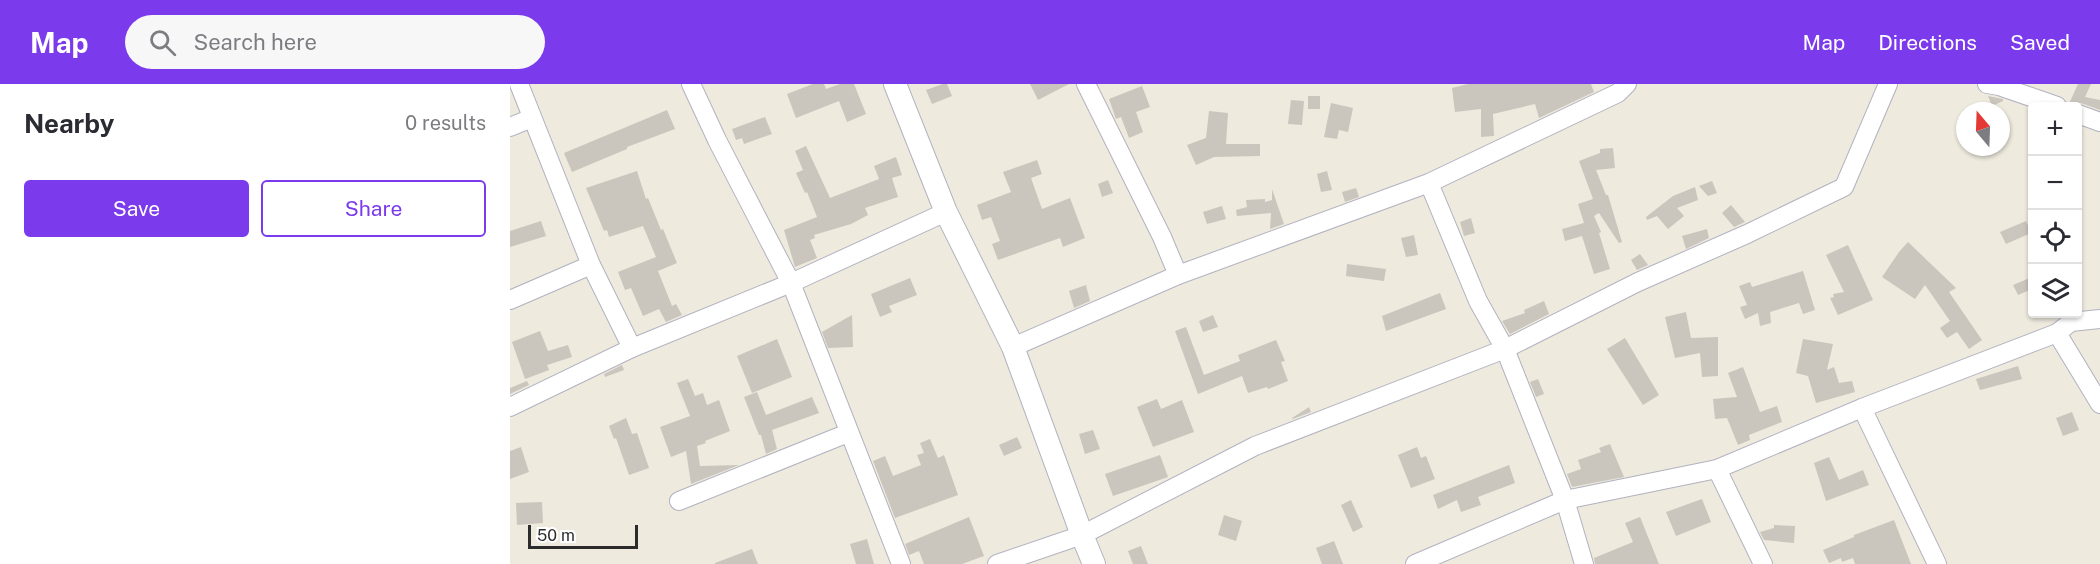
<!DOCTYPE html>
<html lang="en">
<head>
<meta charset="utf-8">
<style>
	body { margin:0; font-family:"Public Sans",sans-serif; background:#f7f7f7; color:#2b2b33 }
	.controls { position:absolute; right:18px; top:18px; display:grid; overflow:hidden; border-radius:6px; box-shadow:0 2px 4px #0004 }
	.controls button { width:54px; height:54px; display:grid; place-items:center; padding:0; border:0; border-bottom:2px solid #e1e1e2; background:#fff; color:#2b2b33; font:30px sans-serif }
	.compass { position:absolute; left:1446px; top:18px; width:54px; height:54px; border-radius:50%; background:#fff; box-shadow:0 2px 4px #0004; rotate:341deg }
	.scale { position:absolute; left:18px; bottom:15px; width:110px; box-sizing:border-box; padding-left:6px; border:3px solid #2c2c2c; border-top:0; font-size:16px; line-height:21px; white-space:nowrap; color:#2c2c2c; -webkit-text-stroke:4px #fff; paint-order:stroke }
	.list { margin:0; padding:0; list-style:none }
	h2 { display:flex; justify-content:space-between; align-items:center; height:78px; margin:0; padding:0 24px; font-size:26px }
	h2 small { font-size:20px; font-weight:400; color:#7c7c81 }
	.actions { display:flex; gap:12px; padding:18px 24px }
	.actions a { flex:1; padding:14px 0; border:2px solid #7c3aed; border-radius:6px; text-align:center; font-size:21px; color:#7c3aed }
	.actions .main { background:#7c3aed; color:#fff }
	.icon { flex:none; width:33px; height:33px; fill:none; stroke:currentColor; stroke-width:2; stroke-linecap:round; stroke-linejoin:round }
	.map { position:relative; flex:none; width:1590px; height:480px; overflow:hidden }
	header { display:flex; align-items:center; gap:36px; box-sizing:border-box; height:84px; padding:0 30px; background:#7c3aed; color:#fff }
	header strong { font-size:28px }
	nav { display:flex; gap:33px; margin-inline-start:auto; font-size:21px }
	.search { width:420px; height:54px; background:#f7f7f7; display:flex; align-items:center; gap:15px; box-sizing:border-box; padding:0 21px; border-radius:33px; color:#7c7c81; font-size:22px }
	main { display:flex }
	aside { flex:1; background:#fff }
	.map>svg:first-child { display:block }
</style>
</head>
<body>
<header>
<strong>Map</strong>
<div class="search"><svg class="icon" aria-label="search" viewBox="0 0 24 24"><circle cx="10" cy="10" r="6"/><path d="M15 15l6 6"/></svg>Search here</div>
<nav><a>Map</a><a>Directions</a><a>Saved</a></nav>
</header>
<main>
<aside>
<h2>Nearby<small>0 results</small></h2>
<ul class="list">
</ul>
<div class="actions"><a class="main">Save</a><a>Share</a></div>
</aside>
<div class="map">
<svg width="1590" height="480" viewBox="0 0 1590 480">
	<rect width="100%" height="100%" fill="#eeeade"/>
	<g fill="#cac6bd">
		<path d="M303,0H314L316,5L330,0H344L356,30L337,38L329,17L286,34L277,10Z"/>
		<path d="M433,0H437L442,12L422,20L416,6Z"/>
		<path d="M520,0H559L528,16Z"/>
		<path d="M958,0H1081L1084,8L1029,34L1025,20L983,30L984,52L971,53V25L945,28L942,4Z"/>
		<path d="M1568,0H1581L1575,13L1590,16V26L1571,19H1565L1558,22Z"/>
		<path d="M632,2L640,23L626,28L633,48L619,54L611,33L606,35L599,15Z"/>
		<rect x="798" y="12" width="12" height="13"/>
		<path d="M1478,12L1493,15V17L1482,22Z"/>
		<path d="M781,16L794,17L792,41L778,40Z"/>
		<path d="M821,19L843,24L838,48L829,46L827,55L814,53Z"/>
		<path d="M157,26L165,45L117,63V65L62,88L54,69Z"/>
		<path d="M699,27L718,29L716,60H750V72L704,73L686,81L677,61L696,54Z"/>
		<path d="M255,33L262,50L234,60L232,54L226,56L222,45Z"/>
		<path d="M296,62L320,114L369,95L364,82L386,73L392,91L382,94L388,113L355,124L358,131L341,140L304,151L305,154L300,156L307,174L285,183L274,146L307,133L297,108L295,109L286,89L293,86L285,67Z"/>
		<path d="M1103,64L1105,84L1086,86L1096,111H1098L1112,158L1109,159L1089,129L1084,132L1091,148L1089,149L1100,185L1084,190L1072,152L1055,157L1052,145L1074,139L1068,120L1083,115L1069,77L1090,69V65Z"/>
		<path d="M527,76L532,90L521,94L532,125L560,114L575,154L553,163L550,154L488,176L482,160L490,157L481,133L472,136L467,121L501,108L493,88Z"/>
		<path d="M127,87L136,115L138,114L151,146L153,145L167,179L148,187L162,222L166,220L172,231L156,238L149,225L133,232L121,204L115,206L108,188L146,173L133,142L99,153L97,146L94,147L76,104Z"/>
		<path d="M817,87L822,106L811,108L807,90Z"/>
		<path d="M598,96L603,109L592,113L588,100Z"/>
		<path d="M1202,97L1207,109L1198,112L1189,102Z"/>
		<path d="M1185,103L1188,116L1167,124L1174,132L1158,145L1147,132L1137,136L1136,133L1163,112Z"/>
		<path d="M846,104L849,113L835,118L832,108Z"/>
		<path d="M762,105L774,140L760,145L761,129L727,132L726,126L737,123L736,116L755,115V118L762,116Z"/>
		<path d="M1221,121L1235,138L1224,143L1212,129Z"/>
		<path d="M712,122L716,135L697,140L693,128Z"/>
		<path d="M961,134L965,149L954,152L950,138Z"/>
		<path d="M31,137L36,152L0,163V147Z"/>
		<path d="M1516,137L1521,149L1496,160L1490,148Z"/>
		<path d="M1197,145L1199,154L1176,165L1172,152Z"/>
		<path d="M904,151L908,171L896,173L891,154Z"/>
		<path d="M1398,158L1446,204L1439,208L1472,256L1459,265L1447,248L1437,254L1430,244L1440,237L1415,201L1405,215L1372,193L1389,168Z"/>
		<path d="M1338,161L1363,216L1328,231L1320,214L1324,213L1323,210L1334,208L1316,171Z"/>
		<path d="M1130,170L1138,181L1127,186L1121,176Z"/>
		<path d="M837,180L876,185L874,197L836,192Z"/>
		<path d="M1293,187L1305,226L1293,230L1289,219L1260,228L1261,239L1250,242L1248,229L1235,235L1230,223L1237,221L1229,202L1240,198L1242,203Z"/>
		<path d="M1522,193V205L1508,211L1503,201Z"/>
		<path d="M400,194L407,211L379,222L382,228L370,233L361,210Z"/>
		<path d="M576,201L580,217L564,224L559,207Z"/>
		<path d="M930,209L936,225L876,247L872,232Z"/>
		<path d="M1034,217L1039,230L1000,250L992,237L1015,229L1014,226Z"/>
		<path d="M1176,228L1181,254L1208,253V292L1192,293L1190,269L1165,274L1155,233Z"/>
		<path d="M342,231L343,263L318,264L312,248Z"/>
		<path d="M703,231L708,243L693,248L689,237Z"/>
		<path d="M676,243L694,291L730,277L728,271L766,256L775,277L771,278L778,297L758,305L757,303L738,309L732,292L688,310L665,247Z"/>
		<path d="M30,247L38,267L58,261L62,273L37,281L39,286L15,295L2,258Z"/>
		<path d="M1115,254L1149,311L1133,321L1097,265Z"/>
		<path d="M267,255L282,293L242,309L227,272Z"/>
		<path d="M1293,255L1323,260L1317,286L1324,283L1329,299L1342,297L1345,308L1306,319L1298,292L1286,289Z"/>
		<path d="M112,281L114,286L95,293L94,290Z"/>
		<path d="M1508,282L1512,295L1470,306L1466,295Z"/>
		<path d="M1233,283L1250,328L1267,322L1272,338L1239,351L1240,356L1228,361L1217,334L1205,335L1203,315L1227,313L1218,289Z"/>
		<path d="M178,295L185,312L193,309L197,321L209,316L220,347L195,357L196,359L187,362L190,382L229,381L181,400L176,367L161,373L150,343L180,332L167,299Z"/>
		<path d="M1028,295L1034,310L1026,313L1020,298Z"/>
		<path d="M17,297L19,301L0,310V304Z"/>
		<path d="M247,308L256,331L302,313L309,329L262,346L267,365L256,370L251,351H249L234,313Z"/>
		<path d="M647,315L651,325L672,316L684,348L643,363L627,323Z"/>
		<path d="M799,323L801,328L783,335L782,334Z"/>
		<path d="M1562,328L1569,346L1553,352L1546,334Z"/>
		<path d="M116,334L122,350L127,349L139,384L119,391L106,354L104,355L99,342Z"/>
		<path d="M583,346L590,365L575,370L569,350Z"/>
		<path d="M507,353L512,364L494,372L489,361Z"/>
		<path d="M420,355L428,374L434,371L448,411L385,434L363,377L375,372L383,392L411,381L407,371L414,369L410,359Z"/>
		<path d="M1100,360L1114,393L1062,403L1057,390L1071,385L1068,376L1091,368L1089,364Z"/>
		<path d="M11,363L19,388L0,395V367Z"/>
		<path d="M907,363L911,374L916,372L925,395L901,404L888,371Z"/>
		<path d="M650,371L658,393L603,412L595,390Z"/>
		<path d="M1319,373L1329,396L1353,386L1359,401L1316,417L1304,379Z"/>
		<path d="M999,381L1005,399L968,413L971,421L951,428L947,416L928,425L923,411Z"/>
		<path d="M1192,415L1201,438L1166,452L1156,428Z"/>
		<path d="M841,416L853,443L843,448L831,421Z"/>
		<path d="M32,418L33,439L7,441L6,419Z"/>
		<path d="M714,431L732,437L726,457L708,451Z"/>
		<path d="M459,433L474,472L452,480H414L409,467L399,471L395,460Z"/>
		<path d="M1130,433L1149,480H1085L1084,474L1123,458L1115,439Z"/>
		<path d="M1384,436L1401,480H1345L1343,474L1332,478L1331,474L1319,479L1313,466L1344,453V451Z"/>
		<path d="M1264,441L1285,442L1284,459L1254,456L1250,448L1264,444Z"/>
		<path d="M357,455L364,480H346L340,460Z"/>
		<path d="M824,457L833,480H812L806,464Z"/>
		<path d="M631,462L638,480H623L618,467Z"/>
		<path d="M242,465L248,480H205V479Z"/>
	</g>
	<g fill="none" stroke-linecap="round" stroke-linejoin="round">
		<g stroke="#b2b2c0" stroke-width="20">
			<g id="minor">
				<path d="M9,0L81,181L122,264"/>
				<path d="M181,0L207,56L281,199L391,480"/>
				<path d="M576,0L652,153L668,191"/>
				<path d="M1477,0L1489,2L1547,22"/>
				<path d="M1568,30L1590,38"/>
				<path d="M0,43L22,34"/>
				<path d="M919,99L968,217L995,265L1055,416L1074,480"/>
				<path d="M0,216L81,181"/>
				<path d="M1547,249L1590,320"/>
				<path d="M503,263L668,191L919,99L1108,9L1117,0"/>
				<path d="M0,323L122,264L281,199L436,128"/>
				<path d="M1352,324L1427,480"/>
				<path d="M1207,385L1253,480"/>
				<path d="M169,417L338,349"/>
				<path d="M487,480L572,451L745,362L995,265L1128,198L1237,150L1334,103L1378,0"/>
				<path d="M905,480L1055,416L1207,385L1352,324L1547,249L1561,238L1590,235"/>
			</g>
		</g>
		<g stroke="#b2b2c0" stroke-width="24">
			<path id="tertiary" d="M385,0L436,128L503,263L572,451L584,480"/>
		</g>
		<use href="#minor" stroke="#fff" stroke-width="18"/>
		<use href="#tertiary" stroke="#fff" stroke-width="22"/>
	</g>
</svg>
<div class="controls">
<button>+</button>
<button>−</button>
<button><svg class="icon" aria-label="locate" viewBox="0 0 24 24"><circle cx="12" cy="12" r="6"/><path d="M12 2v4M12 18v4M2 12h4M18 12h4"/></svg></button>
<button><svg class="icon" aria-label="layers" viewBox="0 0 24 24"><path d="M12 4l9 5-9 5-9-5zM3 14l9 5 9-5"/></svg></button>
</div>
<svg class="compass" viewBox="-18 -18 36 36"><path d="M0-13l5 13h-10z" fill="#e53935"/><path d="M0 13l5-13h-10z" fill="#7c7c81"/></svg>
<div class="scale">50 m</div>
</div>
</main>
</body>
</html>
